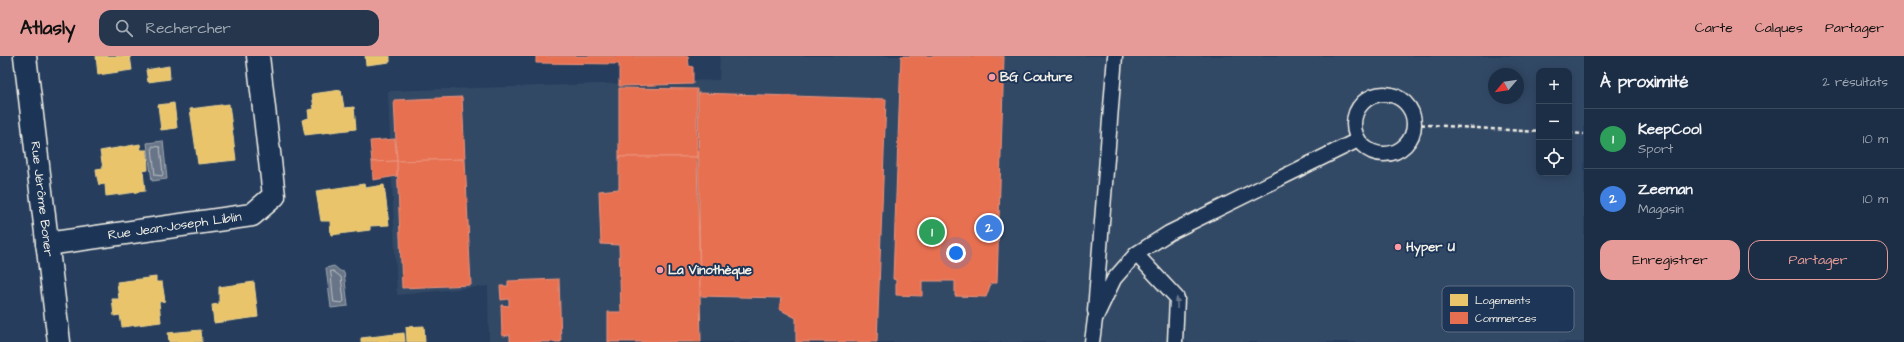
<!DOCTYPE html>
<html lang="fr">
<head>
<meta charset="utf-8">
<style>
	body { margin:0; font-family:"Architects Daughter",sans-serif; background:#25364d; color:#f1f3f6 }
	.controls { position:absolute; right:12px; top:12px; display:grid; overflow:hidden; border-radius:8px; box-shadow:0 2px 10px #0003 }
	.controls button { width:36px; height:36px; display:grid; place-items:center; padding:0; border:0; border-bottom:1px solid #3a4a5f; background:#1c2e46; color:#f1f3f6; font:20px sans-serif }
	.compass { position:absolute; left:1488px; top:12px; width:36px; height:36px; border-radius:50%; background:#1c2e46; box-shadow:0 2px 10px #0003; rotate:241deg }
	.you { position:absolute; left:956px; top:197px; width:14px; height:14px; margin:-10px; border:3px solid #fff; border-radius:50%; background:#1a73e8; box-shadow:0 0 0 6px #1a73e833 }
	.badge { display:grid; place-items:center; width:26px; height:26px; border-radius:50%; background:#e69b98; color:#fff; font-size:13px; font-weight:700 }
	.pin { position:absolute; translate:-50% -50%; border:2px solid #fff; box-shadow:0 1px 4px #0006 }
	.list { margin:0; padding:0; list-style:none }
	h2 { display:flex; justify-content:space-between; align-items:center; height:52px; margin:0; padding:0 16px; font-size:17px }
	h2 small { font-size:13px; font-weight:400; color:#a0a8b3 }
	.list li { display:grid; grid-template-columns:26px 1fr auto; gap:12px; align-items:center; box-sizing:border-box; height:60px; padding:0 16px; border-top:1px solid #3a4a5f }
	.list b { display:block; font-size:15px; white-space:nowrap }
	.list p { margin:0; font-size:13px; white-space:nowrap; color:#a0a8b3 }
	.list em { font-size:13px; font-style:normal; color:#a0a8b3 }
	.actions { display:flex; gap:8px; padding:12px 16px }
	.actions a { flex:1; padding:9px 0; border:1px solid #e69b98; border-radius:12px; text-align:center; font-size:14px; color:#e69b98 }
	.actions .main { background:#e69b98; color:#111 }
	.icon { flex:none; width:22px; height:22px; fill:none; stroke:currentColor; stroke-width:2; stroke-linecap:round; stroke-linejoin:round }
	.map { position:relative; flex:none; width:1584px; height:286px; overflow:hidden }
	header { display:flex; align-items:center; gap:24px; box-sizing:border-box; height:56px; padding:0 20px; background:#e69b98; color:#111 }
	header strong { font-size:19px }
	nav { display:flex; gap:22px; margin-inline-start:auto; font-size:14px }
	.search { width:280px; height:36px; background:#25364d; display:flex; align-items:center; gap:10px; box-sizing:border-box; padding:0 14px; border-radius:12px; color:#a0a8b3; font-size:15px }
	main { display:flex }
	aside { flex:1; background:#1c2e46 }
	.map>svg:first-child { display:block }
</style>
</head>
<body>
<header>
<strong>Atlasly</strong>
<div class="search"><svg class="icon" aria-label="search" viewBox="0 0 24 24"><circle cx="10" cy="10" r="6"/><path d="M15 15l6 6"/></svg>Rechercher</div>
<nav><a>Carte</a><a>Calques</a><a>Partager</a></nav>
</header>
<main>
<div class="map">
<svg width="1584" height="286" viewBox="0 0 1584 286">
	<rect width="100%" height="100%" fill="#263d5d"/>
	<filter id="ink" filterUnits="userSpaceOnUse"><feTurbulence type="fractalNoise" baseFrequency=".025" numOctaves="2"/><feDisplacementMap in="SourceGraphic" scale="8" xChannelSelector="R" yChannelSelector="G"/><feConvolveMatrix kernelMatrix="1 2 1 2 8 2 1 2 1" color-interpolation-filters="sRGB"/></filter>
	<g filter="url(#ink)">
		<path fill="#334966" fill-rule="evenodd" d="M720,0H1584V286H489L488,230L397,239L388,35L719,24ZM1539,15H1569V117H1539ZM1494,18H1518V42H1494Z"/>
		<g fill="#677588" stroke="#9fa7ae">
			<path d="M163,85L167,123L152,125L147,87Z"/>
			<path d="M334,210L340,215L344,216L348,250L331,252L326,212Z"/>
		</g>
		<g fill="#e9c46a" stroke="#ecd290">
			<path d="M96,0H130L132,14L98,19Z"/>
			<path d="M365,0H390V6L366,9Z"/>
			<path d="M169,10L170,23L148,26L146,14Z"/>
			<path d="M341,34L344,52L354,51L356,73L305,79L302,64L309,62L308,54L314,53L312,38Z"/>
			<path d="M174,47L177,72L161,74L158,49Z"/>
			<path d="M229,48L236,104L198,108L190,53Z"/>
			<path d="M140,88L141,94H147L148,114L143,115L145,135L106,140L105,128L99,129L97,121L96,113L103,112L100,95Z"/>
			<path d="M364,128L365,132L384,129L389,169L370,170V174L331,179L330,165H321L316,135Z"/>
			<path d="M156,221V226H162L165,245L159,246L161,266L122,271L120,259L114,260L113,251L112,243H119L117,226Z"/>
			<path d="M254,226L258,261L214,267L212,249L219,248V231Z"/>
			<path d="M424,270L425,286H407L406,271Z"/>
			<path d="M201,274L202,286H169L168,277Z"/>
			<path d="M404,277L405,286H361V282Z"/>
		</g>
		<g fill="#e76f51" stroke="#eb967e">
			<path d="M536,0H688L689,10L693,11V28L619,30V8L536,7Z"/>
			<path d="M901,0H1004L997,227H991L986,241L955,240V225H922V240L896,239V224L893,223Z"/>
			<path d="M619,32L697,33V101H619Z"/>
			<path d="M698,37L886,43L877,286H796V262L779,253L781,242L700,240Z"/>
			<path d="M462,41L465,103L397,105L394,44Z"/>
			<path d="M395,83L397,105L372,106L370,85Z"/>
			<path d="M619,101H697L701,286H608V256H621L619,189L601,188L599,135L619,133Z"/>
			<path d="M465,103L471,229L402,232L397,105Z"/>
			<path d="M397,105V120L373,124L372,106Z"/>
			<path d="M559,223L561,286H510V279L502,280L501,249L509,250V243L501,244L500,230H508V225Z"/>
		</g>
		<g fill="none" stroke-linecap="round" stroke-linejoin="round">
			<g stroke="#bcbfc2" stroke-width="1">
				<path d="M153,90L160,91L163,118L162,120L155,119L152,92Z"/>
				<path d="M331,215H333L341,221L344,245L342,247L334,246Z"/>
			</g>
			<g stroke="#f4f1e8" stroke-width="17">
				<g id="service">
					<circle cx="1384" cy="68" r="30"/>
					<path d="M1136,198L1177,242L1175,286"/>
					<path d="M1095,255L1115,0"/>
					<path d="M1092,286L1095,263L1114,223L1136,198L1169,177L1358,84"/>
				</g>
			</g>
			<g stroke="#f4f1e8" stroke-width="25">
				<g id="minor">
					<path id="s1" d="M25,0L59,286"/>
					<path id="s2" d="M47,188L252,159L274,140L258,0"/>
				</g>
			</g>
			<g stroke="#f4f1e8" stroke-width="2.5" stroke-dasharray="4 3" stroke-linecap="butt">
				<path d="M1414,68L1539,76"/>
				<path d="M1569,77L1584,78"/>
			</g>
			<use href="#service" stroke="#1d3557" stroke-width="14"/>
			<use href="#minor" stroke="#1d3557" stroke-width="22"/>
		</g>
		<defs><path id="oneway-solid" d="M-6-.8H1V-3.2L6.5 0L1 3.2V.8H-6Z"/></defs>
		<use fill="#68778a" href="#oneway-solid" transform="translate(1177 247) rotate(-91)"/>
	</g>
	<g fill="#ff9aa2" stroke="#1d3557" stroke-width="1.5">
		<circle cx="992" cy="21" r="4"/>
		<circle cx="1398" cy="191" r="4"/>
		<circle cx="660" cy="214" r="4"/>
	</g>
	<g text-anchor="middle" dominant-baseline="central" stroke-width="4" stroke-linejoin="round" paint-order="stroke">
		<g font-size="13" font-weight="bold" fill="#f4f1e8" stroke="#1d3557" text-anchor="start">
			<text x="1000" y="21">BG Couture</text>
			<text x="1406" y="191">Hyper U</text>
			<text x="668" y="214">La Vinothèque</text>
		</g>
		<g font-size="13" fill="#f4f1e8" stroke="#1d3557">
			<text stroke="none"><textPath href="#s1" startOffset="144">Rue Jérôme Boner</textPath></text>
			<text stroke="none"><textPath href="#s2" startOffset="129">Rue Jean-Joseph Liblin</textPath></text>
		</g>
	</g>
	<rect x="1442" y="230" width="132" height="46" rx="6" fill="#1d3557" stroke="#5e6d82" stroke-width="1"/>
	<rect x="1450" y="238" width="18" height="12" fill="#e9c46a"/>
	<rect x="1450" y="256" width="18" height="12" fill="#e76f51"/>
	<g font-size="11" fill="#f4f1e8">
		<text x="1475" y="248">Logements</text>
		<text x="1475" y="266">Commerces</text>
	</g>
</svg>
<div class="controls">
<button>+</button>
<button>−</button>
<button><svg class="icon" aria-label="locate" viewBox="0 0 24 24"><circle cx="12" cy="12" r="6"/><path d="M12 2v4M12 18v4M2 12h4M18 12h4"/></svg></button>
</div>
<svg class="compass" viewBox="-18 -18 36 36"><path d="M0-13l5 13h-10z" fill="#e53935"/><path d="M0 13l5-13h-10z" fill="#a0a8b3"/></svg>
<div class="you"></div>
<div class="pin badge" style="left:932px;top:176px;background:#2e9e5b">1</div>
<div class="pin badge" style="left:989px;top:172px;background:#3f7fe0">2</div>
</div>
<aside>
<h2>À proximité<small>2 résultats</small></h2>
<ul class="list">
<li><span class="badge" style="background:#2e9e5b">1</span><div><b>KeepCool</b><p>Sport</p></div><em>10 m</em></li>
<li><span class="badge" style="background:#3f7fe0">2</span><div><b>Zeeman</b><p>Magasin</p></div><em>10 m</em></li>
</ul>
<div class="actions"><a class="main">Enregistrer</a><a>Partager</a></div>
</aside>
</main>
</body>
</html>
